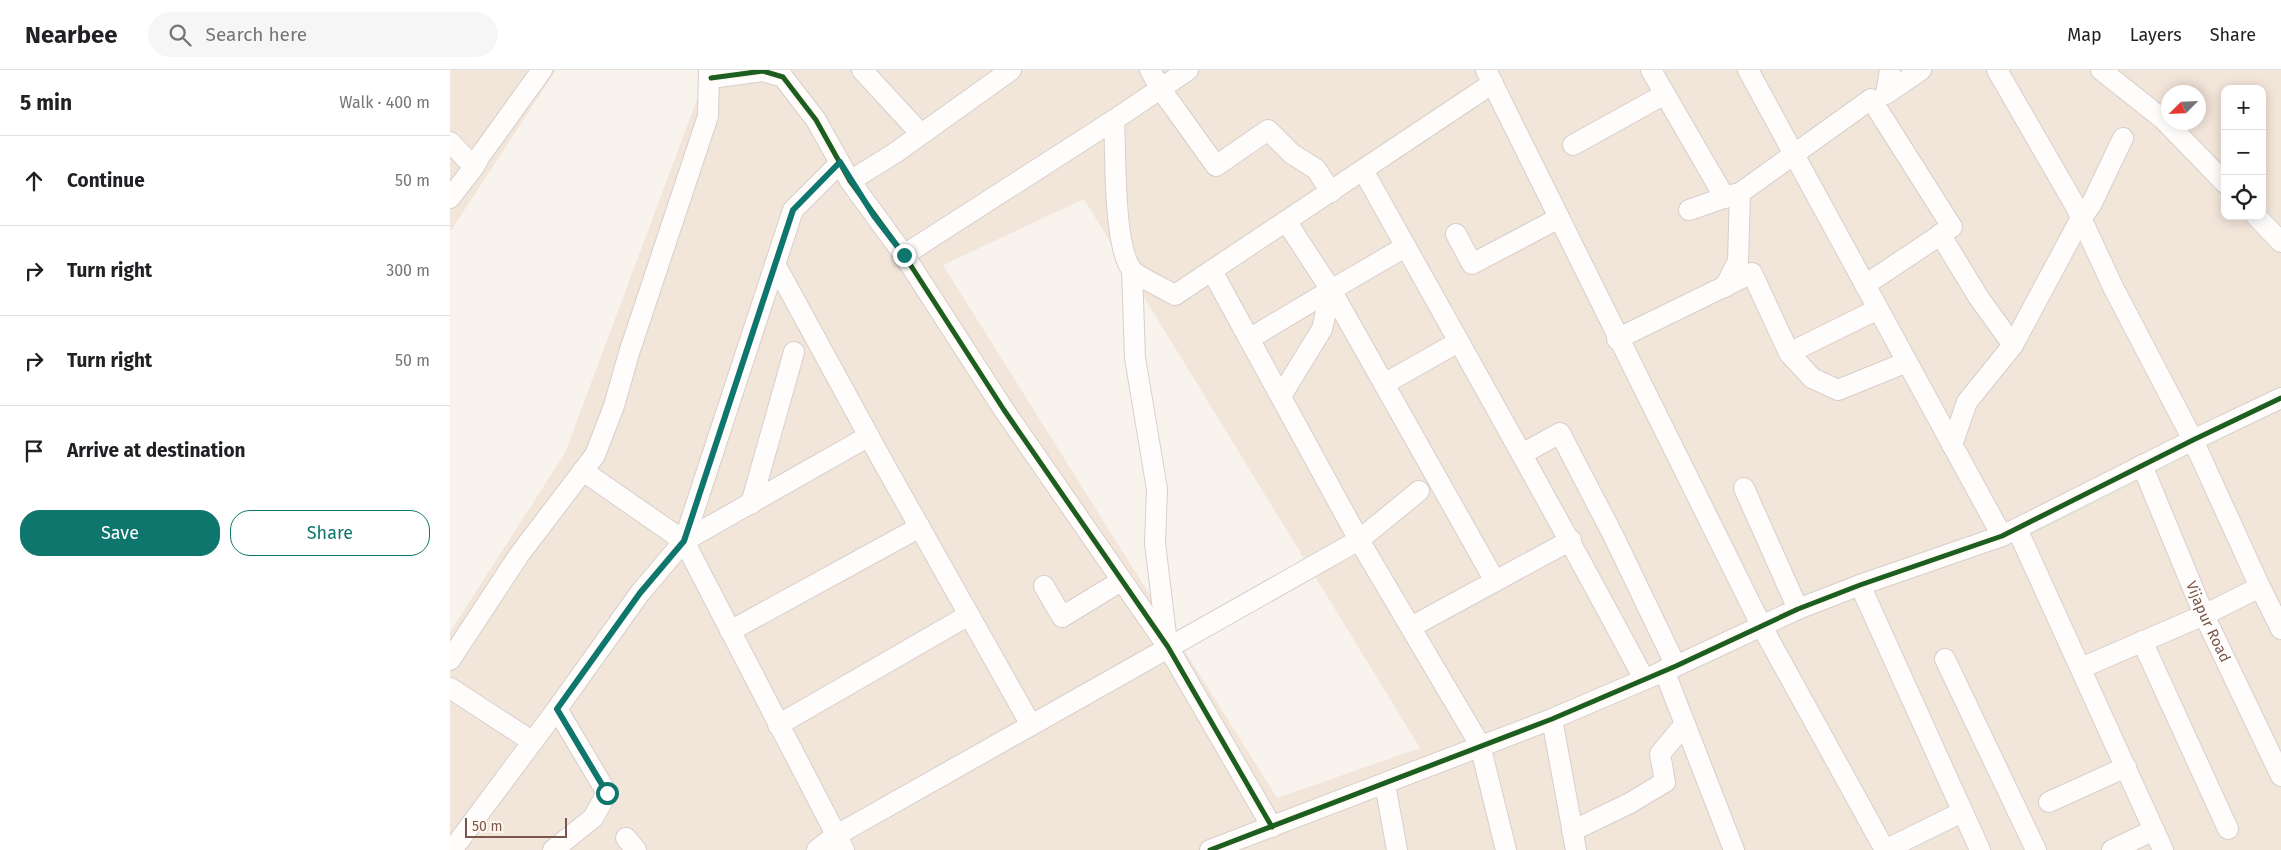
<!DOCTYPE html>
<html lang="en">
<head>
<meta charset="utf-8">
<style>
	body { margin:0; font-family:"Fira Sans",sans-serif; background:#f6f6f6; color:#202124 }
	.controls { position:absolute; right:15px; top:15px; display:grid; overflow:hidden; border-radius:10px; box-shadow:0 2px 12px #0003 }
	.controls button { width:45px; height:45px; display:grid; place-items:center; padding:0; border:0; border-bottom:1px solid #e0e0e0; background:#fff; color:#202124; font:25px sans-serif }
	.compass { position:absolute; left:1711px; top:15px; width:45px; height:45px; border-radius:50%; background:#fff; box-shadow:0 2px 12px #0003; rotate:246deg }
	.scale { position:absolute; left:15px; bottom:12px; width:102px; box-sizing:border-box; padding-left:5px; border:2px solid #7a574a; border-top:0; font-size:14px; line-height:18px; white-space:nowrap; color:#7a574a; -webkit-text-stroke:4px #fff8f0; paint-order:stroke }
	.stop { position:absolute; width:15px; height:15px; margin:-11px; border:4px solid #0f766e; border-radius:50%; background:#fff }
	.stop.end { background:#0f766e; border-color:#fff; box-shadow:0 1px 5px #0008 }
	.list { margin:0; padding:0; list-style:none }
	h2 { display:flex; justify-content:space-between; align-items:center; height:65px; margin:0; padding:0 20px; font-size:21px }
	h2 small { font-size:16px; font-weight:400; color:#757577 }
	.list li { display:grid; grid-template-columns:32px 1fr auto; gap:15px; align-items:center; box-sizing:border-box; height:90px; padding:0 20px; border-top:1px solid #e0e0e0 }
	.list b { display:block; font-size:19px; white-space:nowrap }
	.list em { font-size:16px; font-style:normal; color:#757577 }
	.actions { display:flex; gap:10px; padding:15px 20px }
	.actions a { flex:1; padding:11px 0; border:1px solid #0f766e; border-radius:20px; text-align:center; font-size:18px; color:#0f766e }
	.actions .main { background:#0f766e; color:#fff }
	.icon { flex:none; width:28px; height:28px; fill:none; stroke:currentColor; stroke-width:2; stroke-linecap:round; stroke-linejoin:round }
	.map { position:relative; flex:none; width:1831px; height:780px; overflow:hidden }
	header { display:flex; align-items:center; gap:30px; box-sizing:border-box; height:70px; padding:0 25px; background:#fff; border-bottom:1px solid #e0e0e0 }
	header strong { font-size:24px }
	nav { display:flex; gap:28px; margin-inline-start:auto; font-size:18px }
	.search { width:350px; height:45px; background:#f6f6f6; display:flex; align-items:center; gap:12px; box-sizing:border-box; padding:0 18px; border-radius:28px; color:#757577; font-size:19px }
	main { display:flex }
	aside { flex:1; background:#fff }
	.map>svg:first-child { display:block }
</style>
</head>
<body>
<header>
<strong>Nearbee</strong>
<div class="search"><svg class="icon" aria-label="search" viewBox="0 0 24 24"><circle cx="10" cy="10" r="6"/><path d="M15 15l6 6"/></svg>Search here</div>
<nav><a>Map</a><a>Layers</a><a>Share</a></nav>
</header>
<main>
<aside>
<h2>5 min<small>Walk · 400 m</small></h2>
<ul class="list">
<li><svg class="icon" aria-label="ahead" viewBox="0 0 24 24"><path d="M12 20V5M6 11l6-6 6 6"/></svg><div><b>Continue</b></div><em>50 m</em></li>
<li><svg class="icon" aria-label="right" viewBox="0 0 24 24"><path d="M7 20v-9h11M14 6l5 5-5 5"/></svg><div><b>Turn right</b></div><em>300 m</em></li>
<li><svg class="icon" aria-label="right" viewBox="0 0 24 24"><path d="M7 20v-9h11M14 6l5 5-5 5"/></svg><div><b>Turn right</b></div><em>50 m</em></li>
<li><svg class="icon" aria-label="arrive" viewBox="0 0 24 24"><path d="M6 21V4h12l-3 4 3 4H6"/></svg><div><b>Arrive at destination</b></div></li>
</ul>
<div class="actions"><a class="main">Save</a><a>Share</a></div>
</aside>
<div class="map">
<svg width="1831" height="780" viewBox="0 0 1831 780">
	<rect width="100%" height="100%" fill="#f9f3ed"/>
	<g fill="#f2e5da" fill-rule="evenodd">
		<path d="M0,0H106L0,162Z"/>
		<path d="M264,0H1831V780H0V562L115,383L249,24ZM1775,19H1812V146H1775ZM1718,22H1748V52H1718ZM634,129L970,678L827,728L493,195Z"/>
	</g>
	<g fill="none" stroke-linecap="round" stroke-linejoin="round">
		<g stroke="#d8ceca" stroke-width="22">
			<g id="minor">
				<path d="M412,0L471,64"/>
				<path d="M700,0L710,18L766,96L818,60L842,84L866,99L881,122"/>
				<path d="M738,0L664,50C666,82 663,177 682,200C687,206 716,220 725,225L1043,13"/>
				<path d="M1036,0L1311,555L1435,780"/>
				<path d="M1201,0L1275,128"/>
				<path d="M1298,0L1552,466"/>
				<path d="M1440,0L1436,24L1471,0"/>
				<path d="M1547,0L1626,137L1663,217L1743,370L1810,517"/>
				<path d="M1651,0L1714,50L1775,113"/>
				<path d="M261,8L313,1L333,7L366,50L400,111L454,185L554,340L718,577L822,757"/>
				<path d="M0,72L24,97"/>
				<path d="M1123,75L1215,24"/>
				<path d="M390,93L343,140L234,471L394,780"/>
				<path d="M913,100C1007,269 1103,437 1194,609"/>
				<path d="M400,111L445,83L561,0"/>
				<path d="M0,128L24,97L30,86L92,0"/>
				<path d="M1239,140L1285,124"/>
				<path d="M1806,146L1831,172"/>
				<path d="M836,151L881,220L934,314"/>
				<path d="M1006,164L1022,194L1109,148"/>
				<path d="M1490,164L1529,228L1563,275"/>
				<path d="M454,185L664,50"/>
				<path d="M325,194L433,392L581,655"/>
				<path d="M682,200L685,288L707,419L705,473L717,573"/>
				<path d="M762,201L909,470L1030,675L1056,780"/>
				<path d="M1275,217L1288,191L1290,123L1421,29L1502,157L1415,215"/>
				<path d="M799,269L881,220"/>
				<path d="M1167,269L1302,203L1339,283L1428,239"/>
				<path d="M1008,272L934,314L1045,511"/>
				<path d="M1339,283L1362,308L1388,320L1457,292"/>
				<path d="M831,326L872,259L881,220L955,177"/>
				<path d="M1502,375L1517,332L1563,275L1631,148L1641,135L1673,68"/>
				<path d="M1072,384L1110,363L1163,465L1226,596"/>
				<path id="s1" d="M1692,395L1754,545L1831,706"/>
				<path d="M1294,418L1348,539"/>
				<path d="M301,434L344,282"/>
				<path d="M1567,459L1713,780"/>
				<path d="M234,471L419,366"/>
				<path d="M1410,515L1530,780"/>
				<path d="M594,516L612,547L671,511"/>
				<path d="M961,557L1121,470"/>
				<path d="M280,561L470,457"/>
				<path d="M1692,571L1778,759"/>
				<path d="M1495,589L1586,780"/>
				<path d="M0,590L69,485L145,385L164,336L179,283L258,46L259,0"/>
				<path d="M1631,598L1754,545L1810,517L1831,559"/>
				<path d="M1214,600L1284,780"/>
				<path d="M0,618L83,672"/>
				<path d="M1102,649L1126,780"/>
				<path d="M328,655L519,545"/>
				<path d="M935,714L947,780"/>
				<path d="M1599,732L1676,697"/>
				<path d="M1122,761L1180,733L1215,712L1210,684L1235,654"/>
				<path d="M176,768L186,780"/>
				<path d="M2,780L107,639L190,523L234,471L133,401"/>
				<path d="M103,780L143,748L157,723L107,639"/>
				<path d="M367,780L385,766L909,470L969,421"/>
				<path d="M760,780L1102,649L1226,596L1348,539L1410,515L1552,466L1743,370L1831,328"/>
				<path d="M1435,780L1512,742"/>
				<path d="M1662,780L1704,760"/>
			</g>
		</g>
		<use href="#minor" stroke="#fefdfc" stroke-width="20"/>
		<g stroke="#fff8f0" stroke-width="8">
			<g id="cycleway">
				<path d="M261,8L313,1L333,7L366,50L400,111L454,185L554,340L718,577L822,757"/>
				<path d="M760,780L1102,649L1226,596L1348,539L1410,515L1552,466L1743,370L1831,328"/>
			</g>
		</g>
		<use href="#cycleway" stroke="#1b5e20" stroke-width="5"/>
	</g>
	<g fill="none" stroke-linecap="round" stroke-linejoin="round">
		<path stroke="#0f766e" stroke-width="6" d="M157,723L107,639L190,523L234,471L343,140L390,92L424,146L454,185"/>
	</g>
	<g text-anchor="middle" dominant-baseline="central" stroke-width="5" stroke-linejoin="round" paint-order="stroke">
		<g font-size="15" fill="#7a574a" stroke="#fff8f0">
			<text stroke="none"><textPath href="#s1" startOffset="170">Vijapur Road</textPath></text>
		</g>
	</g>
</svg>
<div class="controls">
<button>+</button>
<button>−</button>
<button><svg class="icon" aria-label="locate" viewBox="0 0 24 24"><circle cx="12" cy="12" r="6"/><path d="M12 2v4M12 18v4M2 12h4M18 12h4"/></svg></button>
</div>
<svg class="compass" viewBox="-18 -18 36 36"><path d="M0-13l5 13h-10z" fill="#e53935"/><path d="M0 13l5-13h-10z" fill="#757577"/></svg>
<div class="scale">50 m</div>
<div class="stop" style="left:157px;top:723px"></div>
<div class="stop end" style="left:454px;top:185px"></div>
</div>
</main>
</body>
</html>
